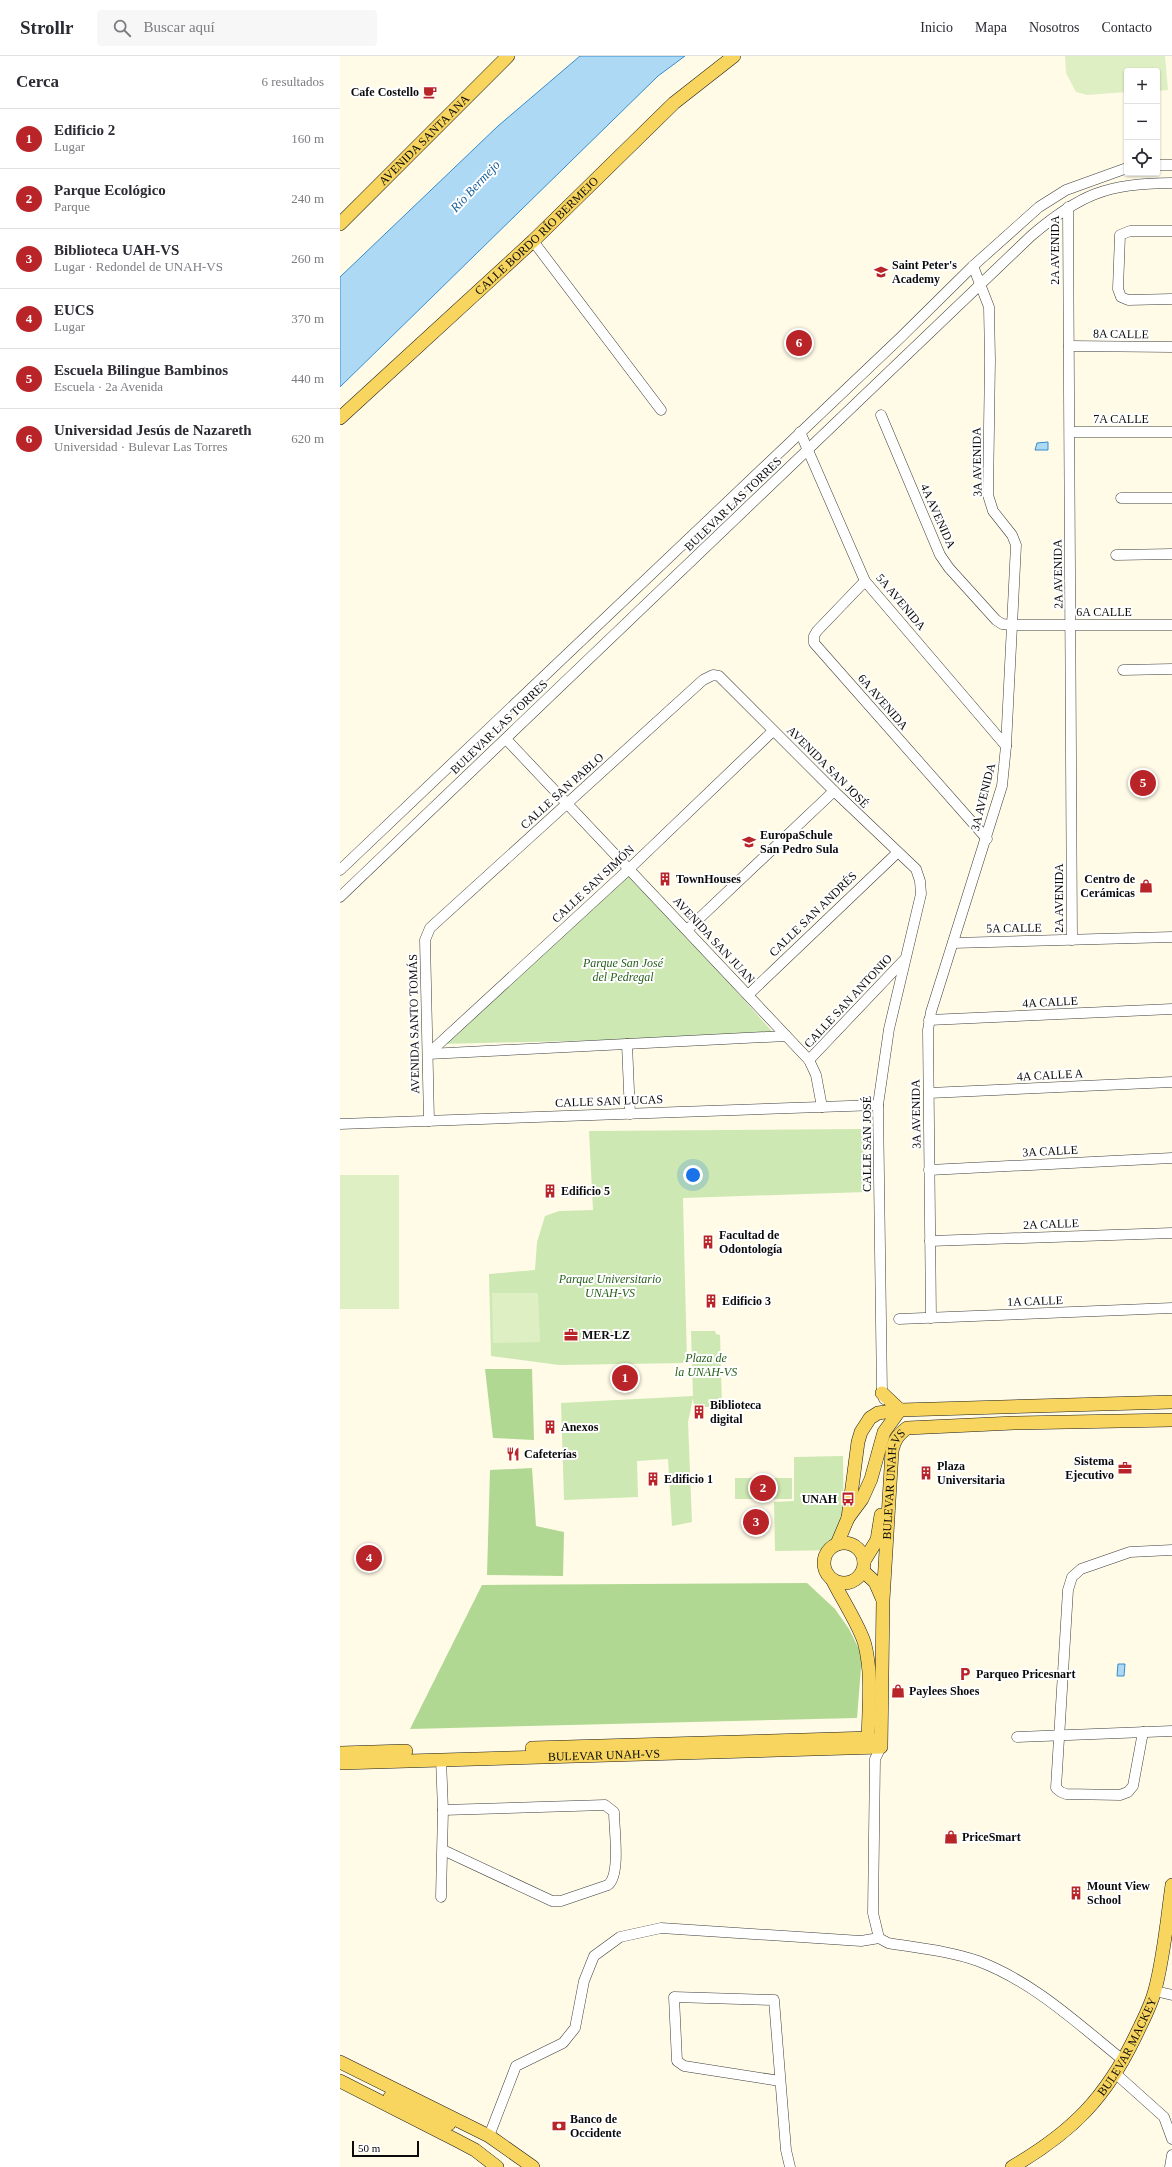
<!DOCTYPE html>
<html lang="es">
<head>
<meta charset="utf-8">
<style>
	body { margin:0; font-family:Georgia,serif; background:#f7f7f7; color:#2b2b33 }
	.controls { position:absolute; right:12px; top:12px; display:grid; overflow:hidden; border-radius:4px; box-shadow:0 1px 3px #0004 }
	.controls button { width:36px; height:36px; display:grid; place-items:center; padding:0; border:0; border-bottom:1px solid #e1e1e2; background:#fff; color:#2b2b33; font:20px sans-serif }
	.scale { position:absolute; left:12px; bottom:10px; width:67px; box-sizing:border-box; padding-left:4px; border:2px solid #0a0a0a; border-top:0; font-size:11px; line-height:14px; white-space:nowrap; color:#0a0a0a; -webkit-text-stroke:3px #fff; paint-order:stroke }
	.you { position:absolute; left:353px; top:1119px; width:14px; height:14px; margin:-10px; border:3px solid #fff; border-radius:50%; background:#1a73e8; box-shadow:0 0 0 6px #1a73e833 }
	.badge { display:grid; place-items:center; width:26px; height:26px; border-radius:50%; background:#b82428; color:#fff; font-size:13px; font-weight:700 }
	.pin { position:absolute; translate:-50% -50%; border:2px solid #fff; box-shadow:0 1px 4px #0006 }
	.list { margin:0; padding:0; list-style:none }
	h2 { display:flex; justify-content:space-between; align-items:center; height:52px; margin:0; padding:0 16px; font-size:17px }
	h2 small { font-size:13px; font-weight:400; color:#7c7c81 }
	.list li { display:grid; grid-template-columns:26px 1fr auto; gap:12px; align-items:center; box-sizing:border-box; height:60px; padding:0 16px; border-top:1px solid #e1e1e2 }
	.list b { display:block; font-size:15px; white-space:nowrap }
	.list p { margin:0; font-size:13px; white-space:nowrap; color:#7c7c81 }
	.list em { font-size:13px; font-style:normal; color:#7c7c81 }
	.icon { flex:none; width:22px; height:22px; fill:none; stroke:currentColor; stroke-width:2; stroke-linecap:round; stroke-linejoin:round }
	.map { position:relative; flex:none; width:832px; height:2111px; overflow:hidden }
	header { display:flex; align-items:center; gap:24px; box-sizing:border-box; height:56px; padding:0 20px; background:#fff; border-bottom:1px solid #e1e1e2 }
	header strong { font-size:19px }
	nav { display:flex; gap:22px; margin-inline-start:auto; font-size:14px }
	.search { width:280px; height:36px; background:#f7f7f7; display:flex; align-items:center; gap:10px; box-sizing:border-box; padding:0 14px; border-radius:4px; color:#7c7c81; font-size:15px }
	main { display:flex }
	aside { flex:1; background:#fff }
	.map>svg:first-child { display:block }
</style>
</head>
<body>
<header>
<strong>Strollr</strong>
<div class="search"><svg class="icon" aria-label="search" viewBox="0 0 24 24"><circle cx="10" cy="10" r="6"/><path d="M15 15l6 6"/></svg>Buscar aquí</div>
<nav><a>Inicio</a><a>Mapa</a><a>Nosotros</a><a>Contacto</a></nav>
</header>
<main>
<aside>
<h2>Cerca<small>6 resultados</small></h2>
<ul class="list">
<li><span class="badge">1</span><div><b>Edificio 2</b><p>Lugar</p></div><em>160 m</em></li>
<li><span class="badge">2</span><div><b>Parque Ecológico</b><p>Parque</p></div><em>240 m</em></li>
<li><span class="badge">3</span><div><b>Biblioteca UAH-VS</b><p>Lugar · Redondel de UNAH-VS</p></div><em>260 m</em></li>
<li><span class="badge">4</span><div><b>EUCS</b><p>Lugar</p></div><em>370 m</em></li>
<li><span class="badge">5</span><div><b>Escuela Bilingue Bambinos</b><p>Escuela · 2a Avenida</p></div><em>440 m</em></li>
<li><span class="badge">6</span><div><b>Universidad Jesús de Nazareth</b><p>Universidad · Bulevar Las Torres</p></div><em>620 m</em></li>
</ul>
</aside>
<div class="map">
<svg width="832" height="2111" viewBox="0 0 832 2111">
	<rect width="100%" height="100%" fill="#fffbe7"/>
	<g fill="#cde8b2">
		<path d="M289,813L436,980L100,988Z"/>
		<path d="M522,1073L526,1136L343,1142L347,1307L219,1309L151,1300L149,1218L195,1214L197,1186L205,1160L219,1155L253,1154L249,1075Z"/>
		<path d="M351,1275H375L376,1278L380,1279L382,1351H354L353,1342L348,1366L352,1466L332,1470L328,1403L297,1405L298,1441L224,1444L221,1347L353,1340Z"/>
		<path d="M503,1400L504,1494L435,1495L434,1446L454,1445V1401Z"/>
		<rect x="395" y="1422" width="57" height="21"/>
	</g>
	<g fill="#b0d892">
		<path d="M145,1313H192L194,1384L153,1382Z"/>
		<path d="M192,1412L196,1470L224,1476L223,1520L147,1519L150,1414Z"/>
		<path d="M467,1527L495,1553L509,1573L522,1599L517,1662L70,1673L142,1529Z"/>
	</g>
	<g fill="#dfefc4">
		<path d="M725,0H825L828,34L817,35V15H787V36L747,39L736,36L726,17Z"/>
		<rect x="0" y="1119" width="59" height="134"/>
		<path d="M152,1237H198L200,1286L153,1287Z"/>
	</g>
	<g fill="#add9f5" stroke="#348dcc">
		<path d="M240,0H345L318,20L0,331V221L158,70Z"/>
		<path d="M708,386V394H695L697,387Z"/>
		<path d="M778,1608H785L784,1620H777Z"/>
	</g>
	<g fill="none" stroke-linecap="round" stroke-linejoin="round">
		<g stroke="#3d3d3d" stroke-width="11">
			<g id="minor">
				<path d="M817,109H832"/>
				<path d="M728,151L732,884"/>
				<path d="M832,175H790L780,179L778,233L781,241L788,244L832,243"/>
				<path d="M193,185L321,354"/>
				<path d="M729,290L832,291"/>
				<path d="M541,359L600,499L609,512L656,564L662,568L672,569H832"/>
				<path d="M460,376L525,525L666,690"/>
				<path d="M730,376H832"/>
				<path d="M781,442H832"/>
				<path d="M776,499L832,498"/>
				<path d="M525,525L477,575L474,580V587L647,783"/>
				<path d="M783,614L832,613"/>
				<path d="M166,683L469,1004L476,1019L482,1051"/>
				<path d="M0,814L560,282L633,210L699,151L726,134L787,112"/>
				<path d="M0,841L691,180C740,138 768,127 832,127"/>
				<path d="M347,874L494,735"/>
				<path d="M613,887L832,881"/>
				<path d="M408,939L557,797"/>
				<path d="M589,964L832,953"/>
				<path d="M287,988L290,1058"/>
				<path d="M88,998L289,813L433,675"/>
				<path d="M88,998L446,980"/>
				<path d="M469,1004L564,904"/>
				<path d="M589,1037L832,1026"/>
				<path d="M89,1065L85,884L90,872L363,624L373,619L379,620L494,735L576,813L580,825L581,838L549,973L538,1049L542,1337L544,1343"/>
				<path d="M0,1068L538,1049"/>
				<path d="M589,1114L832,1102"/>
				<path d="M590,1185L832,1177"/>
				<path d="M591,1262L588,974L591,956L662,730L666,690L676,489L672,479L653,455L648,439L650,304L649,251L633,210"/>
				<path d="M559,1263L832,1252"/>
				<path d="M803,1676L793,1730L788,1736L780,1739L726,1738L721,1736L716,1732L728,1534L732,1521L741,1513L790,1496L832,1494"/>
				<path d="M677,1681L832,1675"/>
				<path d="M541,1691L535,1703L533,1857L539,1882L548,1887C578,1892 610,1895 638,1905C694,1926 738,1968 784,2005"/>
				<path d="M103,1794L212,1845H221L268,1829C281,1819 274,1773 274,1756L265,1749L103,1754"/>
				<path d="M101,1841L103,1754L101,1703"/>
				<path d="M815,1935L832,1939"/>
				<path d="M776,2018L824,2061L832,2083"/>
				<path d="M440,2025L344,2010L337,2005L334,1941L434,1944L446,2094L450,2111"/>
				<path d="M149,2080L176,2010L223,1987L235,1972L244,1925L254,1900L280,1881L321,1872L521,1885L539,1882"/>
				<path d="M830,2111L832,2099"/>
			</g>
		</g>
		<g stroke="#1b1b1b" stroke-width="14">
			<g id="major">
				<path id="s1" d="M0,168L168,0"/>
				<path id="s2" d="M0,362L193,185L334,47L394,0"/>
				<path d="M542,1337L560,1354"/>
				<path d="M508,1462L518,1386L521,1376L530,1362L538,1357L560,1354L832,1346"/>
				<circle cx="504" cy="1507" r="20"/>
				<path d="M497,1488L508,1462L522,1443L531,1423L544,1376L560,1354"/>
				<path d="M524,1505L537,1484L541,1459"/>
				<path d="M523,1515L535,1526L542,1542"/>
				<path d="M492,1523C500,1540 521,1572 525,1589C533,1622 528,1657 528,1691"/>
				<path d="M192,1692L530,1682"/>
				<path d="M0,1697L66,1695"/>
				<path id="s3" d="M0,1707L541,1691L543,1544L552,1395C554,1384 558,1379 567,1372L674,1367L832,1364"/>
				<path d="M0,2006L149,2080L193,2111"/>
				<path d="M0,2025L118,2085L135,2094L157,2111"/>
				<path d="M50,2041L109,2068"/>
				<path id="s4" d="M672,2111C732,2076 766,2042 796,1979C803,1964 811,1950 815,1934C824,1900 827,1864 832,1829"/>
			</g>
		</g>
		<use href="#minor" stroke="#fff" stroke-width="10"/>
		<use href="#major" stroke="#f8d55e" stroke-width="13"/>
	</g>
	<defs>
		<g id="cafe-bare" transform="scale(1.08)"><path d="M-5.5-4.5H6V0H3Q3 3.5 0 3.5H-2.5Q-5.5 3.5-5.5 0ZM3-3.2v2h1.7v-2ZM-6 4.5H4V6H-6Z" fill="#b82428" stroke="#fff" stroke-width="2.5" paint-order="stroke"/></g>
		<g id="school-bare" transform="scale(1.08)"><path d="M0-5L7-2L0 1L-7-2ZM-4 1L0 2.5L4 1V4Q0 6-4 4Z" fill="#b82428" stroke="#fff" stroke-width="2.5" paint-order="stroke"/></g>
		<g id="building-bare" transform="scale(1.08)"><path d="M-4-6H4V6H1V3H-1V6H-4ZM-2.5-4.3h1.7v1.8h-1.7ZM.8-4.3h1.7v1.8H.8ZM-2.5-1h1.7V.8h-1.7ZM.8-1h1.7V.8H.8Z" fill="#b82428" stroke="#fff" stroke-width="2.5" paint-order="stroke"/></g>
		<g id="shop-bare" transform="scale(1.08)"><path d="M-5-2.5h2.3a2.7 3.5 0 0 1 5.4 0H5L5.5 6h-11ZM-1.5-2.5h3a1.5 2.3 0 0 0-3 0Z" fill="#b82428" stroke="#fff" stroke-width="2.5" paint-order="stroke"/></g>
		<g id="office-bare" transform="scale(1.08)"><path d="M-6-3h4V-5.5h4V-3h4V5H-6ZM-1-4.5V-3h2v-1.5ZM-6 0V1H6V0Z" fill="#b82428" stroke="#fff" stroke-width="2.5" paint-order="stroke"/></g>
		<g id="restaurant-bare" transform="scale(1.08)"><path d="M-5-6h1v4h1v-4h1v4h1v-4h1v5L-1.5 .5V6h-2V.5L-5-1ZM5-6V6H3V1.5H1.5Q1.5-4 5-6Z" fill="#b82428" stroke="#fff" stroke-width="2.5" paint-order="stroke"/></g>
		<g id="bus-bare" transform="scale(1.08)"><path d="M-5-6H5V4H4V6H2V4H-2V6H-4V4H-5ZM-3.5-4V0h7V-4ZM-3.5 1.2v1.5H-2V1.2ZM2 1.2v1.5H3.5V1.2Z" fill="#b82428" stroke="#fff" stroke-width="2.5" paint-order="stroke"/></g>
		<g id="parking-bare" transform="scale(1.08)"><path d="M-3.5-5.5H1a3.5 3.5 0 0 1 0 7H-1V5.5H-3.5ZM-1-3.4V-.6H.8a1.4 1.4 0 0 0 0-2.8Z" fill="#b82428" stroke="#fff" stroke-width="2.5" paint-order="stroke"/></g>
		<g id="bank-bare" transform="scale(1.08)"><path d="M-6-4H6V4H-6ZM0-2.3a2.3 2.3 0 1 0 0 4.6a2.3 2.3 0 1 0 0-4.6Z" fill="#b82428" stroke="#fff" stroke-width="2.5" paint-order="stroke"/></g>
	</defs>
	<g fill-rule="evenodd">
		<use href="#cafe-bare" x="90" y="36"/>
		<use href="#school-bare" x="541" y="216"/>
		<use href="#school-bare" x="409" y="786"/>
		<use href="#building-bare" x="325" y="823"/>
		<use href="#shop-bare" x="806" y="830"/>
		<use href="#building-bare" x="210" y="1135"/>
		<use href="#building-bare" x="368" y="1186"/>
		<use href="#building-bare" x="371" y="1245"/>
		<use href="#office-bare" x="231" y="1279"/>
		<use href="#building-bare" x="359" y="1356"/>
		<use href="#building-bare" x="210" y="1371"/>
		<use href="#restaurant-bare" x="173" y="1398"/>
		<use href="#office-bare" x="785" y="1412"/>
		<use href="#building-bare" x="586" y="1417"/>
		<use href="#building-bare" x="313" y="1423"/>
		<use href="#bus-bare" x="508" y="1443"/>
		<use href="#parking-bare" x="625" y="1618"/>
		<use href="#shop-bare" x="558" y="1635"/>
		<use href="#shop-bare" x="611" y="1781"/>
		<use href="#building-bare" x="736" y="1837"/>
		<use href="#bank-bare" x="219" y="2070"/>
	</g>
	<g text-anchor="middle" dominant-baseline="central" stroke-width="4" stroke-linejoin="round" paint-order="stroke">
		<g font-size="12" font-weight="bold" fill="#0a0a0a" stroke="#fff" text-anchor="start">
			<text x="79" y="36" text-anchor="end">Cafe Costello</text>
			<text x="552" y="209">Saint Peter's<tspan x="552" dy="14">Academy</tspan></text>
			<text x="420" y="779">EuropaSchule<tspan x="420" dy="14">San Pedro Sula</tspan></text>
			<text x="336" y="823">TownHouses</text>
			<text x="795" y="823" text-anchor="end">Centro de<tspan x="795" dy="14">Cerámicas</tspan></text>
			<text x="221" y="1135">Edificio 5</text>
			<text x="379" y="1179">Facultad de<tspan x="379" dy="14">Odontología</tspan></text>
			<text x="382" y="1245">Edificio 3</text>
			<text x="242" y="1279">MER-LZ</text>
			<text x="370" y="1349">Biblioteca<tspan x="370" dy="14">digital</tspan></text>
			<text x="221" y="1371">Anexos</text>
			<text x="184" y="1398">Cafeterías</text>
			<text x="774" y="1405" text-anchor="end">Sistema<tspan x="774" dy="14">Ejecutivo</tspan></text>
			<text x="597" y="1410">Plaza<tspan x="597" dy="14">Universitaria</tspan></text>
			<text x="324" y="1423">Edificio 1</text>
			<text x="497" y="1443" text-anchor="end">UNAH</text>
			<text x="636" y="1618">Parqueo Pricesnart</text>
			<text x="569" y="1635">Paylees Shoes</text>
			<text x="622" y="1781">PriceSmart</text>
			<text x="747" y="1830">Mount View<tspan x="747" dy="14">School</tspan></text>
			<text x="230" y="2063">Banco de<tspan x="230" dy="14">Occidente</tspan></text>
		</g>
		<g font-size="12" fill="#0a0a0a" stroke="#fff">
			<text stroke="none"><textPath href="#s1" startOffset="119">AVENIDA SANTA ANA</textPath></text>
			<text stroke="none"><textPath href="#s2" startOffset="268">CALLE BORDO RÍO BERMEJO</textPath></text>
			<text transform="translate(715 194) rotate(-90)">2A AVENIDA</text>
			<text transform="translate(781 278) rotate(1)">8A CALLE</text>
			<text x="781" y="363">7A CALLE</text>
			<text transform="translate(637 406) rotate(-91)">3A AVENIDA</text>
			<text transform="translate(393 448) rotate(-44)">BULEVAR LAS TORRES</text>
			<text transform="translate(598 460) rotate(66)">4A AVENIDA</text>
			<text transform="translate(718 518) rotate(-91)">2A AVENIDA</text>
			<text transform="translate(561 546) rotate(50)">5A AVENIDA</text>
			<text x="764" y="556">6A CALLE</text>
			<text transform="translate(543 646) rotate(49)">6A AVENIDA</text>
			<text transform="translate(159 671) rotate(-44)">BULEVAR LAS TORRES</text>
			<text transform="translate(488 711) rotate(45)">AVENIDA SAN JOSÉ</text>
			<text transform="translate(222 735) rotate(-42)">CALLE SAN PABLO</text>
			<text transform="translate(643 741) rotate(-76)">3A AVENIDA</text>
			<text transform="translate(253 828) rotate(-43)">CALLE SAN SIMÓN</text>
			<text transform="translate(719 842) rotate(-90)">2A AVENIDA</text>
			<text transform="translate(473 858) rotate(-44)">CALLE SAN ANDRÉS</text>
			<text transform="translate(674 872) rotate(-1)">5A CALLE</text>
			<text transform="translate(374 884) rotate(47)">AVENIDA SAN JUAN</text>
			<text transform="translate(508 945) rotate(-47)">CALLE SAN ANTONIO</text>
			<text transform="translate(710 946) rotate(-3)">4A CALLE</text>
			<text transform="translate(74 968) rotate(-91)">AVENIDA SANTO TOMÁS</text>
			<text transform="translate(710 1019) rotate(-3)">4A CALLE A</text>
			<text transform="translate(269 1045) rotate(-2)">CALLE SAN LUCAS</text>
			<text transform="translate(576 1058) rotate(-91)">3A AVENIDA</text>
			<text transform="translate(527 1088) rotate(-90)">CALLE SAN JOSÉ</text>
			<text transform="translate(710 1095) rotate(-3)">3A CALLE</text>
			<text transform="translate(711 1168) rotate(-2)">2A CALLE</text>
			<text transform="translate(695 1245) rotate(-2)">1A CALLE</text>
			<text stroke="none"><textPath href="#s3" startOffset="805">BULEVAR UNAH-VS</textPath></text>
			<text stroke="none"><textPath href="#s3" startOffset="264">BULEVAR UNAH-VS</textPath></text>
			<text stroke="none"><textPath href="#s4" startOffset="170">BULEVAR MACKEY</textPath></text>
		</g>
		<g font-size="12" font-style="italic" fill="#29601c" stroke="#fff">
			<text x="283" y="907">Parque San José<tspan x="283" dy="14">del Pedregal</tspan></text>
			<text x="270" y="1223">Parque Universitario<tspan x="270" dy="14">UNAH-VS</tspan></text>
			<text x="366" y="1302">Plaza de<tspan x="366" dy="14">la UNAH-VS</tspan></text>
		</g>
		<g font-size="13" font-style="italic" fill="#165d99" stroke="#fff">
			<text transform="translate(135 130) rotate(-47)">Río Bermejo</text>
		</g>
	</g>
</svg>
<div class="controls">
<button>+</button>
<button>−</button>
<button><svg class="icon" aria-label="locate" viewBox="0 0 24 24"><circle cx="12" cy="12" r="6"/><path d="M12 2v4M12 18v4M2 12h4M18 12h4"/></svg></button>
</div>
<div class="scale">50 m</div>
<div class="you"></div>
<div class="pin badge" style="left:285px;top:1322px">1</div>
<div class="pin badge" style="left:423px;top:1432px">2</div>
<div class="pin badge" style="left:416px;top:1466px">3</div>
<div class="pin badge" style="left:29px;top:1502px">4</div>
<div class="pin badge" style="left:803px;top:727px">5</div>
<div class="pin badge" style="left:459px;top:287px">6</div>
</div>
</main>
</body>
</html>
